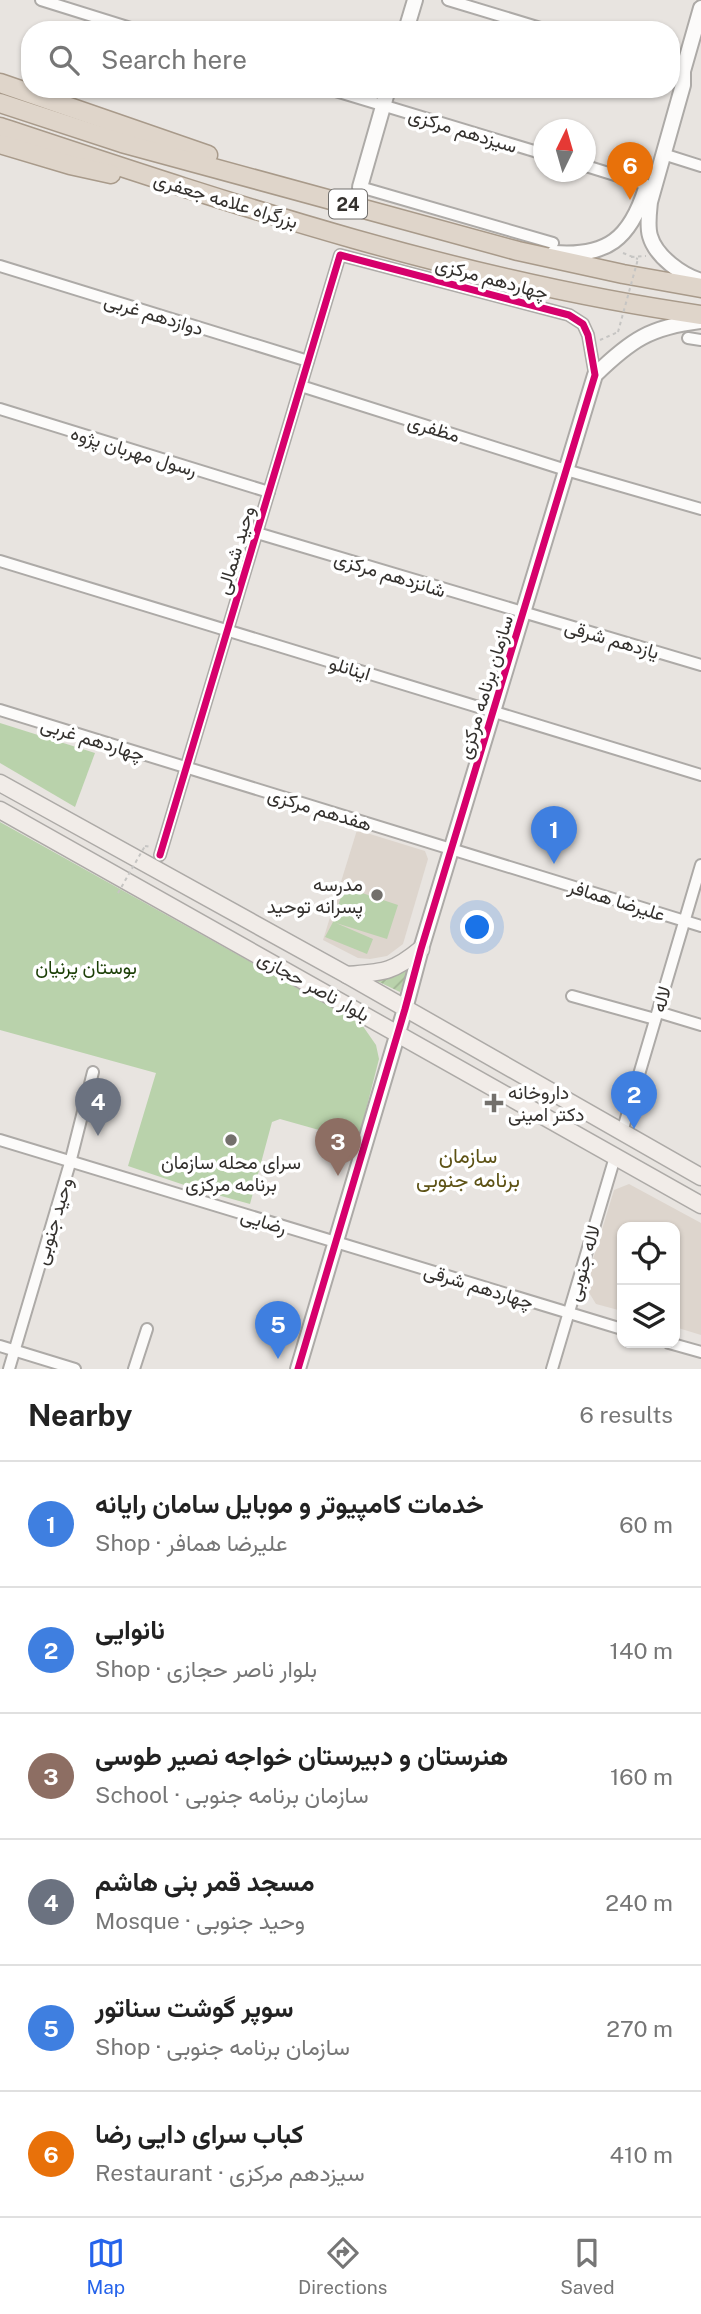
<!DOCTYPE html>
<html lang="en">
<head>
<meta charset="utf-8">
<style>
	body { margin:0; font-family:"Public Sans",Vazirmatn,sans-serif; background:#f6f6f6; color:#222 }
	.controls { position:absolute; right:21px; bottom:21px; display:grid; overflow:hidden; border-radius:14px; box-shadow:0 2px 5px #0004 }
	.controls button { width:63px; height:63px; display:grid; place-items:center; padding:0; border:0; border-bottom:2px solid #e0e0e0; background:#fff; color:#222; font:35px sans-serif }
	.compass { position:absolute; left:533px; top:119px; width:63px; height:63px; border-radius:50%; background:#fff; box-shadow:0 2px 5px #0004; rotate:5deg }
	.you { position:absolute; left:478px; top:928px; width:24px; height:24px; margin:-18px; border:5px solid #fff; border-radius:50%; background:#1a73e8; box-shadow:0 0 0 10px #1a73e833 }
	.badge { display:grid; place-items:center; width:46px; height:46px; border-radius:50%; background:#2563eb; color:#fff; font-size:23px; font-weight:700 }
	.pin { position:absolute; translate:-50% -58px; filter:drop-shadow(0 2px 4px #0008) }
	.pin::after { content:''; position:absolute; top:37px; width:24px; height:21px; background:inherit; clip-path:polygon(0 0,100% 0,50% 100%) }
	.list { margin:0; padding:0; list-style:none }
	h2 { display:flex; justify-content:space-between; align-items:center; height:91px; margin:0; padding:0 28px; font-size:30px }
	h2 small { font-size:23px; font-weight:400; color:#767676 }
	.list li { display:grid; grid-template-columns:46px 1fr auto; gap:21px; align-items:center; box-sizing:border-box; height:126px; padding:0 28px; border-top:2px solid #e0e0e0 }
	.list b { display:block; font-size:26px; white-space:nowrap }
	.list p { margin:0; font-size:23px; white-space:nowrap; color:#767676 }
	.list em { font-size:23px; font-style:normal; color:#767676 }
	.icon { flex:none; width:38px; height:38px; fill:none; stroke:currentColor; stroke-width:2; stroke-linecap:round; stroke-linejoin:round }
	.map { position:relative; flex:none; width:701px; height:1369px; overflow:hidden }
	.search { position:absolute; background:#fff; box-shadow:0 2px 5px #0004; left:21px; right:21px; top:21px; height:77px; display:flex; align-items:center; gap:18px; box-sizing:border-box; padding:0 24px; border-radius:28px; color:#767676; font-size:26px }
	.sheet { height:847px; background:#fff }
	nav { display:flex; justify-content:space-around; align-items:center; box-sizing:border-box; height:98px; border-top:2px solid #e0e0e0; background:#fff; font-size:19px; color:#767676 }
	nav a { display:grid; justify-items:center; gap:4px }
	nav .on { color:#2563eb }
	.map>svg:first-child { display:block }
</style>
</head>
<body>
<div class="map">
<svg width="701" height="1369" viewBox="0 0 701 1369">
	<defs>
		<pattern id="garden-furrows" width="10" height="10" patternUnits="userSpaceOnUse" patternTransform="scale(1.75)"><rect width="10" height="10" fill="#b9d2ab"/><path d="M-1 1l2-2M0 10L10 0M9 11l2-2" fill="none" stroke="#a0b593"/></pattern>
	</defs>
	<rect width="100%" height="100%" fill="#e8e4e0"/>
	<g fill="#ddd5cd">
		<path d="M357,830L425,851L428,859L403,944L387,956L370,959L358,958L323,940Z"/>
		<path d="M629,1184L701,1223V1335L675,1327V1227H622V1311L596,1304L585,1286L614,1190Z"/>
	</g>
	<g fill="#b9d2ab">
		<path d="M0,723L95,753L75,807L0,763Z"/>
		<path d="M0,822L288,983L360,1022L376,1045L379,1059L358,1141L280,1119L272,1122L250,1204L196,1189L128,1166L156,1073L0,1030Z"/>
		<path d="M344,887L398,905L387,939L336,923L373,939L367,954L325,937L333,922Z"/>
	</g>
	<path fill="url(#garden-furrows)" d="M409,966L400,992L377,981Z"/>
	<g fill="none" stroke-linecap="round" stroke-linejoin="round">
		<g stroke="#adaaa7" stroke-width="14">
			<g id="minor">
				<path d="M41,0L137,30"/>
				<path d="M448,0L547,30"/>
				<path d="M671,67L683,71"/>
				<path d="M329,89L544,154"/>
				<path d="M663,154L701,166"/>
				<path d="M586,166L647,185"/>
				<path d="M360,187L553,243"/>
				<path d="M0,266L308,361"/>
				<path d="M688,338L701,340"/>
				<path d="M301,386L566,470L701,509"/>
				<path d="M0,409L269,492"/>
				<path d="M257,533L701,665"/>
				<path d="M0,561L701,775"/>
				<path d="M0,710L701,926"/>
				<path d="M160,855L340,255L569,315L583,324L588,335L595,375"/>
				<path d="M572,996L655,1019"/>
				<path d="M658,1012L701,1025"/>
				<path d="M622,1132L701,865"/>
				<path d="M0,1140L622,1329"/>
				<path d="M669,1343L701,1352"/>
				<path d="M0,1346L75,1369"/>
				<path d="M9,1369L70,1163L93,1072"/>
				<path d="M134,1369L147,1329"/>
				<path d="M552,1369L615,1157"/>
			</g>
		</g>
		<g stroke="#adaaa7" stroke-width="18">
			<g id="tertiary">
				<path d="M701,8L683,71V85L650,202C649,212 647,226 650,236C656,257 682,275 701,281"/>
				<path d="M406,30L415,0"/>
				<path d="M360,187L388,89"/>
				<path d="M554,253C607,257 630,239 646,188"/>
				<path d="M298,1369L405,1009L421,949L595,375C631,340 650,327 701,321"/>
			</g>
		</g>
		<g stroke="#adaaa7" stroke-width="19">
			<g id="secondary">
				<path d="M0,783L347,975L701,1177"/>
				<path d="M0,810L701,1205"/>
				<path d="M347,975C383,972 392,973 421,949"/>
			</g>
		</g>
		<g stroke="#a89a8a" stroke-width="21">
			<g id="trunk">
				<path d="M0,83L208,155"/>
				<path d="M0,103L122,143L518,251L623,274L701,288"/>
				<path d="M0,127C229,203 461,281 701,315"/>
				<path d="M0,144L70,165L111,174"/>
			</g>
		</g>
		<g stroke="#c6c5c3" stroke-width="2" stroke-dasharray="3.5 3.5" stroke-linecap="butt">
			<path d="M623,253L638,259"/>
			<path d="M631,257L646,256"/>
			<path d="M600,340L618,332"/>
			<path d="M145,846L151,847"/>
		</g>
		<use href="#minor" stroke="#fcfbfa" stroke-width="10"/>
		<use href="#tertiary" stroke="#fcfbfa" stroke-width="14"/>
		<use href="#secondary" stroke="#f1ece8" stroke-width="16"/>
		<use href="#trunk" stroke="#dfd5ca" stroke-width="18"/>
		<g stroke="#c6c5c3" stroke-width="2" stroke-dasharray="3.5 3.5" stroke-linecap="butt">
			<path d="M618,332L638,259"/>
			<path d="M118,893L145,846"/>
		</g>
		<g stroke="#fff" stroke-width="11">
			<path id="cycleway" d="M160,855L340,255L569,315L583,324L588,335L595,375L421,949L405,1009L298,1369"/>
		</g>
		<use href="#cycleway" stroke="#d6006c" stroke-width="7"/>
	</g>
	<g fill="#73706c" stroke="#fff" stroke-width="2.5">
		<circle cx="377" cy="895" r="7"/>
		<path d="M490.5 1092.5h7v7h7v7h-7v7h-7v-7h-7v-7h7z"/>
		<circle cx="231" cy="1140" r="7"/>
	</g>
	<g text-anchor="middle" dominant-baseline="central" stroke-width="7" stroke-linejoin="round" paint-order="stroke">
		<rect fill="#fff" stroke="#716f6d" stroke-width="2" x="329" y="189.5" width="38" height="29" rx="5"/>
		<g font-size="18" font-weight="bold" fill="#34312e">
			<text x="348" y="204">24</text>
		</g>
		<g font-size="19" fill="#34312e" stroke="#fff">
			<text transform="translate(463 130) rotate(17)">سیزدهم مرکزی</text>
			<text transform="translate(226 200) rotate(17)">بزرگراه علامه جعفری</text>
			<text transform="translate(492 278) rotate(15)">چهاردهم مرکزی</text>
			<text transform="translate(154 314) rotate(17)">دوازدهم غربی</text>
			<text transform="translate(434 428) rotate(17)">مظفری</text>
			<text transform="translate(134 451) rotate(17)">رسول مهربان پژوه</text>
			<text transform="translate(235 550) rotate(-73)">وحید شمالی</text>
			<text transform="translate(390 574) rotate(17)">شانزدهم مرکزی</text>
			<text transform="translate(612 639) rotate(16)">یازدهم شرقی</text>
			<text transform="translate(350 668) rotate(17)">اینانلو</text>
			<text transform="translate(485 687) rotate(-73)">سازمان برنامه مرکزی</text>
			<text transform="translate(93 739) rotate(17)">چهاردهم غربی</text>
			<text transform="translate(320 809) rotate(17)">هفدهم مرکزی</text>
			<text transform="translate(617 900) rotate(17)">علیرضا همافر</text>
			<text transform="translate(314 986) rotate(29)">بلوار ناصر حجازی</text>
			<text transform="translate(661 999) rotate(-73)">لاله</text>
			<text transform="translate(53 1221) rotate(-73)">وحید جنوبی</text>
			<text transform="translate(264 1221) rotate(17)">رضایی</text>
			<text transform="translate(583 1263) rotate(-74)">لاله جنوبی</text>
			<text transform="translate(479 1286) rotate(17)">چهاردهم شرقی</text>
		</g>
		<g font-size="19" fill="#34312e" stroke="#fff" text-anchor="end">
			<text x="363" y="884">مدرسه<tspan x="363" dy="22">پسرانه توحید</tspan></text>
			<text x="508" y="1092" text-anchor="start">داروخانه<tspan x="508" dy="22">دکتر امینی</tspan></text>
			<text x="231" y="1162" text-anchor="middle">سرای محله سازمان<tspan x="231" dy="22">برنامه مرکزی</tspan></text>
		</g>
		<g font-size="19" fill="#1a3e05" stroke="#fff">
			<text x="86" y="967">بوستان پرنیان</text>
		</g>
		<g font-size="21" fill="#5d5215" stroke="#fff">
			<text x="468" y="1155">سازمان<tspan x="468" dy="24">برنامه جنوبی</tspan></text>
		</g>
	</g>
</svg>
<div class="controls">
<button><svg class="icon" aria-label="locate" viewBox="0 0 24 24"><circle cx="12" cy="12" r="6"/><path d="M12 2v4M12 18v4M2 12h4M18 12h4"/></svg></button>
<button><svg class="icon" aria-label="layers" viewBox="0 0 24 24"><path d="M12 4l9 5-9 5-9-5zM3 14l9 5 9-5"/></svg></button>
</div>
<svg class="compass" viewBox="-18 -18 36 36"><path d="M0-13l5 13h-10z" fill="#e53935"/><path d="M0 13l5-13h-10z" fill="#767676"/></svg>
<div class="you"></div>
<div class="pin badge" style="left:554px;top:864px;background:#3f7fe0">1</div>
<div class="pin badge" style="left:634px;top:1129px;background:#3f7fe0">2</div>
<div class="pin badge" style="left:338px;top:1176px;background:#8d6e63">3</div>
<div class="pin badge" style="left:98px;top:1136px;background:#6b7280">4</div>
<div class="pin badge" style="left:278px;top:1359px;background:#3f7fe0">5</div>
<div class="pin badge" style="left:630px;top:200px;background:#e8710a">6</div>
<div class="search"><svg class="icon" aria-label="search" viewBox="0 0 24 24"><circle cx="10" cy="10" r="6"/><path d="M15 15l6 6"/></svg>Search here</div>
</div>
<section class="sheet">
<h2>Nearby<small>6 results</small></h2>
<ul class="list">
<li><span class="badge" style="background:#3f7fe0">1</span><div><b>خدمات کامپیوتر و موبایل سامان رایانه</b><p>Shop · علیرضا همافر</p></div><em>60 m</em></li>
<li><span class="badge" style="background:#3f7fe0">2</span><div><b>نانوایی</b><p>Shop · بلوار ناصر حجازی</p></div><em>140 m</em></li>
<li><span class="badge" style="background:#8d6e63">3</span><div><b>هنرستان و دبیرستان خواجه نصیر طوسی</b><p>School · سازمان برنامه جنوبی</p></div><em>160 m</em></li>
<li><span class="badge" style="background:#6b7280">4</span><div><b>مسجد قمر بنی هاشم</b><p>Mosque · وحید جنوبی</p></div><em>240 m</em></li>
<li><span class="badge" style="background:#3f7fe0">5</span><div><b>سوپر گوشت سناتور</b><p>Shop · سازمان برنامه جنوبی</p></div><em>270 m</em></li>
<li><span class="badge" style="background:#e8710a">6</span><div><b>کباب سرای دایی رضا</b><p>Restaurant · سیزدهم مرکزی</p></div><em>410 m</em></li>
</ul>
</section>
<nav>
<a class="on"><svg class="icon" aria-label="map" viewBox="0 0 24 24"><path d="M3 6l6-2 6 2 6-2v14l-6 2-6-2-6 2zM9 4v14M15 6v14"/></svg>Map</a>
<a><svg class="icon" aria-label="directions" viewBox="0 0 24 24"><path d="M12 3l9 9-9 9-9-9zM9 14v-3h6M13 9l2 2-2 2"/></svg>Directions</a>
<a><svg class="icon" aria-label="saved" viewBox="0 0 24 24"><path d="M7 4h10v16l-5-4-5 4z"/></svg>Saved</a>
</nav>
</body>
</html>
